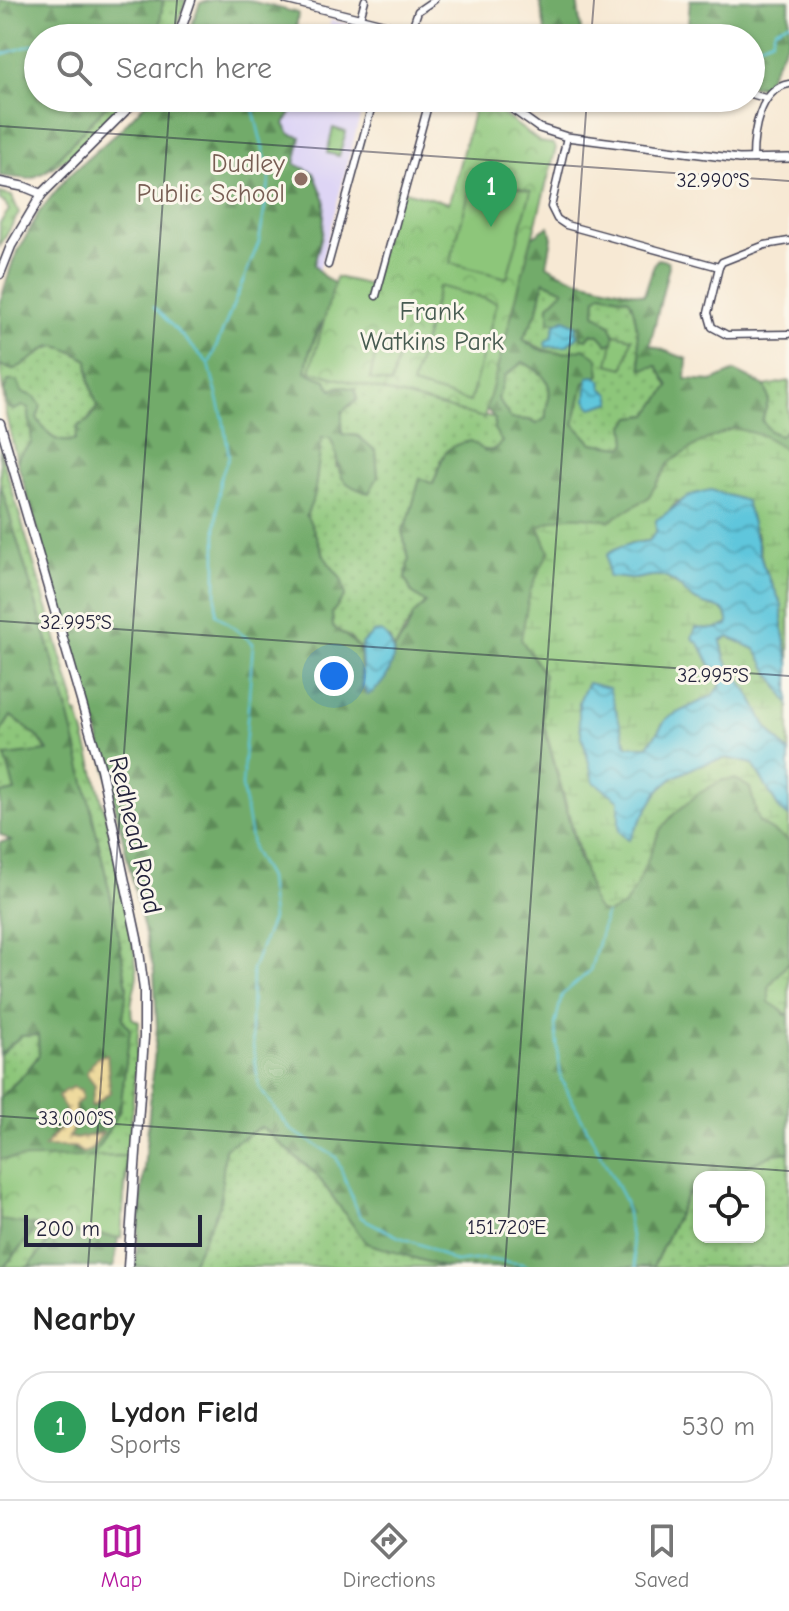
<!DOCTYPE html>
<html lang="en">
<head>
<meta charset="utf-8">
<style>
	body { margin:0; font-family:"Comic Neue",sans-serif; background:#f6f6f6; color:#222 }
	.controls { position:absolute; right:24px; bottom:24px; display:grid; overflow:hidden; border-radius:16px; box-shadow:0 2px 6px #0004 }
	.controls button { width:72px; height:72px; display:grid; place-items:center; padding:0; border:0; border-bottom:2px solid #e0e0e0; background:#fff; color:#222; font:40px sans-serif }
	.scale { position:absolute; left:24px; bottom:20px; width:178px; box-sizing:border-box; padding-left:8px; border:4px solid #22223b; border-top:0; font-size:22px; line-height:28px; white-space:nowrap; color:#22223b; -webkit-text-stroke:6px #fbf7ec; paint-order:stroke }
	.you { position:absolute; left:334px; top:676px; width:28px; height:28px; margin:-20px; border:6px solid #fff; border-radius:50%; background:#1a73e8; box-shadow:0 0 0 12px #1a73e833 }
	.badge { display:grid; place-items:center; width:52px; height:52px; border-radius:50%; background:#b5179e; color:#fff; font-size:26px; font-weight:700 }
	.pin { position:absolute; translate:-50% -66px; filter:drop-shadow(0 2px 4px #0008) }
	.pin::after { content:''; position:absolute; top:42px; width:28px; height:24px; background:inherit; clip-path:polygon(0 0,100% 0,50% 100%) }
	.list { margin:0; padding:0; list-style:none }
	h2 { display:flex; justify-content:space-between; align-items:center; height:104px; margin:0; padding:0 32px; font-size:34px }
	h2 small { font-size:26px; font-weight:400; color:#767676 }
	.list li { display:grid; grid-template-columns:52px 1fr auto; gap:24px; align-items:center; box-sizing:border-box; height:112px; margin:0 16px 16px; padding:0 16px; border:2px solid #e0e0e0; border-radius:32px }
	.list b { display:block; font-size:30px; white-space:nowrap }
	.list p { margin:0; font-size:26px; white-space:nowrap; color:#767676 }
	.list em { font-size:26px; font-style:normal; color:#767676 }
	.icon { flex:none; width:44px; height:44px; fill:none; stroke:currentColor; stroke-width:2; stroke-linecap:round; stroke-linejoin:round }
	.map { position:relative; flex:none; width:789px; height:1267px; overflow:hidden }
	.search { position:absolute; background:#fff; box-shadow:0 2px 6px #0004; left:24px; right:24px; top:24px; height:88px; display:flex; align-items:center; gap:20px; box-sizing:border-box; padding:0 28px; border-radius:44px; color:#767676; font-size:30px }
	.sheet { height:232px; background:#fff }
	nav { display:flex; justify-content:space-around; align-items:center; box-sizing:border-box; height:112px; border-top:2px solid #e0e0e0; background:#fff; font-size:22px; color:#767676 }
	nav a { display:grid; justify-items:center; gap:4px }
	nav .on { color:#b5179e }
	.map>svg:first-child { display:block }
</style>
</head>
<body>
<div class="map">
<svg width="789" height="1267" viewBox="0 0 789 1267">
	<defs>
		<pattern id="grass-dots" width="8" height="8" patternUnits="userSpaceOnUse" patternTransform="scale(2)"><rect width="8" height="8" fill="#8dc67a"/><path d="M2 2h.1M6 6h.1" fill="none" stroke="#79aa6a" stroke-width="1.8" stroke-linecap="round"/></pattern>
		<pattern id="forest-firs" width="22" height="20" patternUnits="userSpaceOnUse" patternTransform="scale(2)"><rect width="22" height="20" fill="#72ab6a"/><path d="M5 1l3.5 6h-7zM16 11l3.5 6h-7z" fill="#5d8b58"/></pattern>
		<pattern id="wetland-marsh" width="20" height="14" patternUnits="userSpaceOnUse" patternTransform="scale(2)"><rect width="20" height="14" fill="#8dc67a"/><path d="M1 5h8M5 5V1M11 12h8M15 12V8" fill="none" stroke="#79aa6a"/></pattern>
		<pattern id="sand-dots" width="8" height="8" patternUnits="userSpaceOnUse" patternTransform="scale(2)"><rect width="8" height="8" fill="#eeda9e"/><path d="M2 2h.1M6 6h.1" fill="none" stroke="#ccbb89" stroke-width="1.8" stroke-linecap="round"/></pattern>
		<pattern id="park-crowns" width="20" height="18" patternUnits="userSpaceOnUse" patternTransform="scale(2)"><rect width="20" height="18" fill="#8dc67a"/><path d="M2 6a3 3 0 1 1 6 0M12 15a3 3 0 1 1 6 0" fill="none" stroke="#79aa6a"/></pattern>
		<pattern id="water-waves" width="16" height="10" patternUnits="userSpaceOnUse" patternTransform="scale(2)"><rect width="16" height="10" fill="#5fc6dc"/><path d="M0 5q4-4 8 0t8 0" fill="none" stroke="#4ea0b4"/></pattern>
	</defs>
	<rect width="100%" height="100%" fill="#fbf7ec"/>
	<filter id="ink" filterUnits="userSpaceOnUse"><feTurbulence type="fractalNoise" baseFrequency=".0125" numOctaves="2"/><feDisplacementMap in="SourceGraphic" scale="16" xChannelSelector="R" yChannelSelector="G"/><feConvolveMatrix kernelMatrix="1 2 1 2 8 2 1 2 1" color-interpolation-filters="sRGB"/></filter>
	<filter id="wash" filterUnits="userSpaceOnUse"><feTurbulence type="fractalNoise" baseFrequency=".006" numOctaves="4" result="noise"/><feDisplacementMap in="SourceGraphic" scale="32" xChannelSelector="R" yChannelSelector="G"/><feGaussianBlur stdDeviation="1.8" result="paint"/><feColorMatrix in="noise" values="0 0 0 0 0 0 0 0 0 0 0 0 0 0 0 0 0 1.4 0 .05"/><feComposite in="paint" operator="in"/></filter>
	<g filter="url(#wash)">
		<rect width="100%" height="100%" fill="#f7e9d4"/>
		<g fill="#ded5f5">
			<path d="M331,20L383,33L382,38H326Z"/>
			<path d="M280,98H365L316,282L237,261Z"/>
		</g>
		<g fill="url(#grass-dots)" stroke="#58745a" stroke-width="2">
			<path d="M163,0H186L173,38H158Z"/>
			<path d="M113,98H134L78,151L45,172Z"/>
			<path d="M0,193L12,196L19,213L0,246V223L9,210L5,203L0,200Z"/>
			<path d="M544,281L565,290L563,322L580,326L587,339L592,333L599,335L611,326L595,313L596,298L601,293L630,299C638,314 638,349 642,368L657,366L669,386L648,415L632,417L626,425L627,444L622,447L592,443L574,425L584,383L566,355L542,349L523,339L538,310Z"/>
			<path d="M338,299L418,398L491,417L495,419L503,441C494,451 489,453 477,447L440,460V468L432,484L420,479L409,518L402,531L409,559L405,578L412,593L427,603C412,615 403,633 394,650L389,638L373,633L362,644L361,650L350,638L333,627L332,613L345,595C343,574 334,573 324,557C317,543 316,529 306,516L314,496L321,438H330L336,448V467L378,477L376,452L358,436L342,434V412L357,400L331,390L326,380L306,373C308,345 323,322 338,299Z"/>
			<path d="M59,345L88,360L90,382L97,406L75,440C54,445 47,434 37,418L40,406H23L30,408C28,421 33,431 31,444L20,454L17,461L6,415L0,365L12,370C30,363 40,349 59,345Z"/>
			<path d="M523,362C537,370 554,379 549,398C547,406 545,409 546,418L537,424L529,420L511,419L497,399L505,376Z"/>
			<path d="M789,381L788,428L780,436L770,431L762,421L769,399L765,386Z"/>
			<path d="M0,449L74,699V712L78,714C101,791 120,871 134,950C135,958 137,968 137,975C135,991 129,1001 132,1018L139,1022L127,1175L113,1163L28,1267H4L80,1178L120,1110L123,1073V1004L127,987L116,920L66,704L0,483Z"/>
			<path d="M11,716L39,738L48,752L15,791L0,794V733Z"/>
			<path d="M38,1035L39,1055L26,1072L0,1098V1054L21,1036Z"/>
			<path d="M261,1127L316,1174L366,1243L443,1267H190L219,1205L225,1148Z"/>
			<path d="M789,1152V1267H653L687,1195L699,1189V1237H759V1177H724L774,1153Z"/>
		</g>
		<g fill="url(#forest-firs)" stroke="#4a6652" stroke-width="2" fill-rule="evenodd">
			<path d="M0,0H163L158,38H38V98H113L45,172L30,179L0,176Z"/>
			<path d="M212,0H247L298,13L296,31L299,38H187L200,3Z"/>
			<path d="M540,0H577L582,38H546Z"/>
			<path d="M690,0H789V38L764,86L751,87V38H687Z"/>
			<path d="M150,98H289L292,111L284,124L290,134L301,137L295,164L314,173L325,200L323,231L314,265L322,275L339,287C337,304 327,314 319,328C312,342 307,357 306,372L326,380L332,390L340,386L356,389L357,399L342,412V434L358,436L376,451L378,477L369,493C326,481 345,464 330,438H322L314,497L306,516C316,529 317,543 325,557C334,573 343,574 345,595L332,613L333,627C376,655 353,654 364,691L392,664L394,650L407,631L413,615L426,603L412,593L405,578L409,559L402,531L409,518L420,478L433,484C445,458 437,447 471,441L485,451L494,450L502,442L494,429L495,419L482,404L526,241L549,226L552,238L547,265L555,270L576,279L644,295L655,262L658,259L668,261L669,266L650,345L687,359L686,379L712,381L735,371L765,386L769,399L762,421L770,431L780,436L788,428L789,415V452L764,436L670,462L648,498L609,521C583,516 562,513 539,527L549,551L521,639L544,674L543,721L579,859L606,914C641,893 640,862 659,831C669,814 714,776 734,779C740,780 746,785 750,788L759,822L789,841V962L769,986L785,1015H789V1152L774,1154L724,1177H699V1189L687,1195L653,1267H443L366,1243L316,1174L261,1127L225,1148L220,1205L190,1267H135L157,1027L154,971L94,717L17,461L20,454L31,444C33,431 28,421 29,408L23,406L14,410L8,408L4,392L8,381H17L22,392L35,397L41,406L37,418C47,434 54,445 75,440L78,426L89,420L97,406L90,382L88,360C38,332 53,353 12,370L0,365V302L13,261L39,212L68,176L121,129ZM544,281L564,290L549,305V322H563L580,326L581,338L587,339L592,333L599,335L608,345L616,340L611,326L595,313L596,298L602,293L629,299C638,314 638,349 642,369L657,366L669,386L648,415L632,417L625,425L627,443L622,447L592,443L574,424L584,383L600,375L598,358L584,348C564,355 540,355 523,339L538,310ZM523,362C537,370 553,379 549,398C547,406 545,409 546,418L537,424L529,420L511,419L498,399L505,376Z"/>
			<path d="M0,483L66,704L81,765L116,920L127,987L123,1019L130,1030L120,1110L80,1178L4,1267H0V1098L26,1072L39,1055L38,1035L21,1036L0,1054V842L11,841L0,834V794L15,791L5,756L48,751L39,738L11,716L0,733ZM96,1058H107L110,1092L93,1106L96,1086L87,1073ZM75,1105L73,1130L68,1134L69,1137L76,1139L101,1133L91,1150L78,1151C70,1144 57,1146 47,1147L48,1141L67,1121L65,1108Z"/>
			<path d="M113,1162L127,1175L114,1267H28Z"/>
		</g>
		<g fill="url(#wetland-marsh)" stroke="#58745a" stroke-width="2">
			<path d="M734,428L764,436L789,452V663L782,627V605L763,565L756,532L677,501L668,513L657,520L656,532L649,541L631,543L609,563L608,576C617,577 626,579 634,579C642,578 652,575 660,576C677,579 683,593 697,601C709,608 730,604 728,625L715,629L696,628L700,645L721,686L712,696L667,718L648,746L628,747L618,722L582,736L586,752L619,800V830L628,839L658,791L674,777L699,765L727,758L753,764L780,810L789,817V841L759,822L750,788L736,779L722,780L698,794L674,814L660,830L637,885L624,906L606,914L598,910L593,902L543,721L544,674L521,639L530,591L549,551L539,527C563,513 583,516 609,521L648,498L670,462L701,442Z"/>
			<path d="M729,637L755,649L789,704V753L767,728L751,697L725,659L721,641Z"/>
			<path d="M789,962V1015L769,1002V986Z"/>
		</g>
		<g fill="url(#sand-dots)" stroke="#887e6c" stroke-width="2">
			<path d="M107,1054L110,1092L93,1106L91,1105L95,1085L86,1073L96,1058Z"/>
			<path d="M73,1087L81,1090L82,1099L75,1105V1124L69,1137L76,1139L102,1133L91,1150L83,1153L74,1147H44L67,1121L65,1108L58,1097L64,1091Z"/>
		</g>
		<g fill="url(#park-crowns)" stroke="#58745a" stroke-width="2">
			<path d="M477,98H481L540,142L553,144L556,148L484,418L310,371L336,277L371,285L397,189L449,203Z"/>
			<path d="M127,1156L121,1238L0,1220V1159Z"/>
		</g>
		<g fill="#8dc67a" stroke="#58745a" stroke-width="2">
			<path d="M333,128L346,132L339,156L327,153Z"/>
			<path d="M474,175L531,191L507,278L450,263Z"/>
			<path d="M439,286L497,302L470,402L412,385Z"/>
			<path d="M615,334L632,338L624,368L608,364Z"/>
			<path d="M379,338L401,344L391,384L370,379Z"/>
		</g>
		<g fill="url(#water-waves)" stroke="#40748c" stroke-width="2">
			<path d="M565,319L576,325L578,336L566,346L546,347L545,342L552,337L555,324Z"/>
			<path d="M594,376L601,380L602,388L610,394L612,402L592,408L586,400L588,377Z"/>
			<path d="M711,490L746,501L763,565L782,605V627L789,663V704L755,649L729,637L721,641L725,659L751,697L767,728L789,753V817L780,810L753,764L727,758L699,765L674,777L658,791L629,840L619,831V800L594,782L582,736L579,721V701L588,683L609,688L627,746H648L667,718L712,696L721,686L700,645L692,638L696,628L715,629L728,625C730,604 709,608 697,601C683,594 678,579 660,576C652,575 642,578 634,579C626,579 617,577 608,577L607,555C619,545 634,543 649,541L656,532V520C682,505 677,496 711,490Z"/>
			<path d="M381,632C405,649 389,683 368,695L363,687L361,650L362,644L373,633Z"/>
		</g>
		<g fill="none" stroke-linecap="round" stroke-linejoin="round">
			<g stroke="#5fc6dc" stroke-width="2">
				<path d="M52,38L91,25"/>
				<path d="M751,48L772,39L775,29L789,22"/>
				<path d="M0,55L38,43"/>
				<path d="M154,307L209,364L223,418L229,456L220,480L216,525V614L253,643L242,786L253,851L268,878L272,919L252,970L251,1031L259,1088L291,1130L336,1157L360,1217L397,1236L427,1247L455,1262L483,1259L524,1264L527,1267"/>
				<path d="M210,362L259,242L270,177L251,100"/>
				<path d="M606,914L590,971L562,995L555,1025L561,1079L625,1201L636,1267"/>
			</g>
		</g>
	</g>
	<g filter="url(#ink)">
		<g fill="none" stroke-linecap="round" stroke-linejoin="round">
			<g stroke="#424052" stroke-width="9">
				<g id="minor">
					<path d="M360,18L365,0"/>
					<path d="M410,34L418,11L434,0"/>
					<path d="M751,94L765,98"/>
					<path d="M567,137L551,207L557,219L566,225L719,267"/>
					<path d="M753,159C753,133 759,89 789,84"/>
					<path d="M328,265L374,98"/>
					<path d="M719,267L708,313L712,327L727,335L789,334"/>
					<path d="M719,267L722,262L765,245L789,241"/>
					<path d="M376,296L430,98"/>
				</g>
			</g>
			<g stroke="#424052" stroke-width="10">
				<g id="tertiary">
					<path d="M286,0L394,27L416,38"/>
					<path d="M497,98L539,128L567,137L739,159L789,158"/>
				</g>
			</g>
			<g stroke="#424052" stroke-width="11">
				<g id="secondary">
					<path d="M178,38L191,0"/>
					<path d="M0,182L25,187L42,194"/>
					<path d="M0,274L11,246L42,194L138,98"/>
					<path d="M0,423L101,769L138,943L144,990V1037L128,1267"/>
				</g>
			</g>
			<use href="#minor" stroke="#fff" stroke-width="6"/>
			<use href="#tertiary" stroke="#fff" stroke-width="7"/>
			<use href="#secondary" stroke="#fff" stroke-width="8"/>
		</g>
	</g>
	<path fill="none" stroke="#22223b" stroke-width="2" stroke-opacity="0.45" d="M174,38L177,0M591,38L594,0M0,126L789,181M0,621L789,676M0,1116L789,1171M88,1267L170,98M505,1267L587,98"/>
	<circle fill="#8d6e63" stroke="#fbf7ec" stroke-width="3" cx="301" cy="179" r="8"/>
	<g text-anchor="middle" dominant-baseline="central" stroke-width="6" stroke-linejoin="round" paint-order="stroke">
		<g font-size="26" fill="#785e54" stroke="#fbf7ec" text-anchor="end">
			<text x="285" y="164">Dudley<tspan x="285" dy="30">Public School</tspan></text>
		</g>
		<g font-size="26" fill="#475b51" stroke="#fbf7ec">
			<text x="432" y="312">Frank<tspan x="432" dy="30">Watkins Park</tspan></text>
		</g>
		<g font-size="26" fill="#22223b" stroke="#fbf7ec">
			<text transform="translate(135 835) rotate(77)">Redhead Road</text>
		</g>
	</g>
	<g font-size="20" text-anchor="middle" fill="#22223b" stroke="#fbf7ec" stroke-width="6" stroke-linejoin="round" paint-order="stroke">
		<text x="713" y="187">32.990°S</text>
		<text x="76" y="629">32.995°S</text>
		<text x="713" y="682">32.995°S</text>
		<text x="76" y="1125">33.000°S</text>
		<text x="507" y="1234">151.720°E</text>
	</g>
</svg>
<div class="controls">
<button><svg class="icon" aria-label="locate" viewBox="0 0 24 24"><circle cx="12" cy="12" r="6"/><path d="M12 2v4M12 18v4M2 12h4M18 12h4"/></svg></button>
</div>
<div class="scale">200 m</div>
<div class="you"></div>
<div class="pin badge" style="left:491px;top:227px;background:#2e9e5b">1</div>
<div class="search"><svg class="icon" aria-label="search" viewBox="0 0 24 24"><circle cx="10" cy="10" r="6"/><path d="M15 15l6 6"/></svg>Search here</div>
</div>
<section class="sheet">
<h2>Nearby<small></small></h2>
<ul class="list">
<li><span class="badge" style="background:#2e9e5b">1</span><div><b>Lydon Field</b><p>Sports</p></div><em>530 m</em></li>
</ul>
</section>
<nav>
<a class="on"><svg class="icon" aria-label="map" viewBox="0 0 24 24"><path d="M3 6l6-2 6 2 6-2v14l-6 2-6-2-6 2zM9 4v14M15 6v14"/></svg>Map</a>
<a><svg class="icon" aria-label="directions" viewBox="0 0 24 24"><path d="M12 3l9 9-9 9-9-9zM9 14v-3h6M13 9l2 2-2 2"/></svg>Directions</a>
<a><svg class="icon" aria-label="saved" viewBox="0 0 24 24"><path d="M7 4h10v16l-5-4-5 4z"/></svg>Saved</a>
</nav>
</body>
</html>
